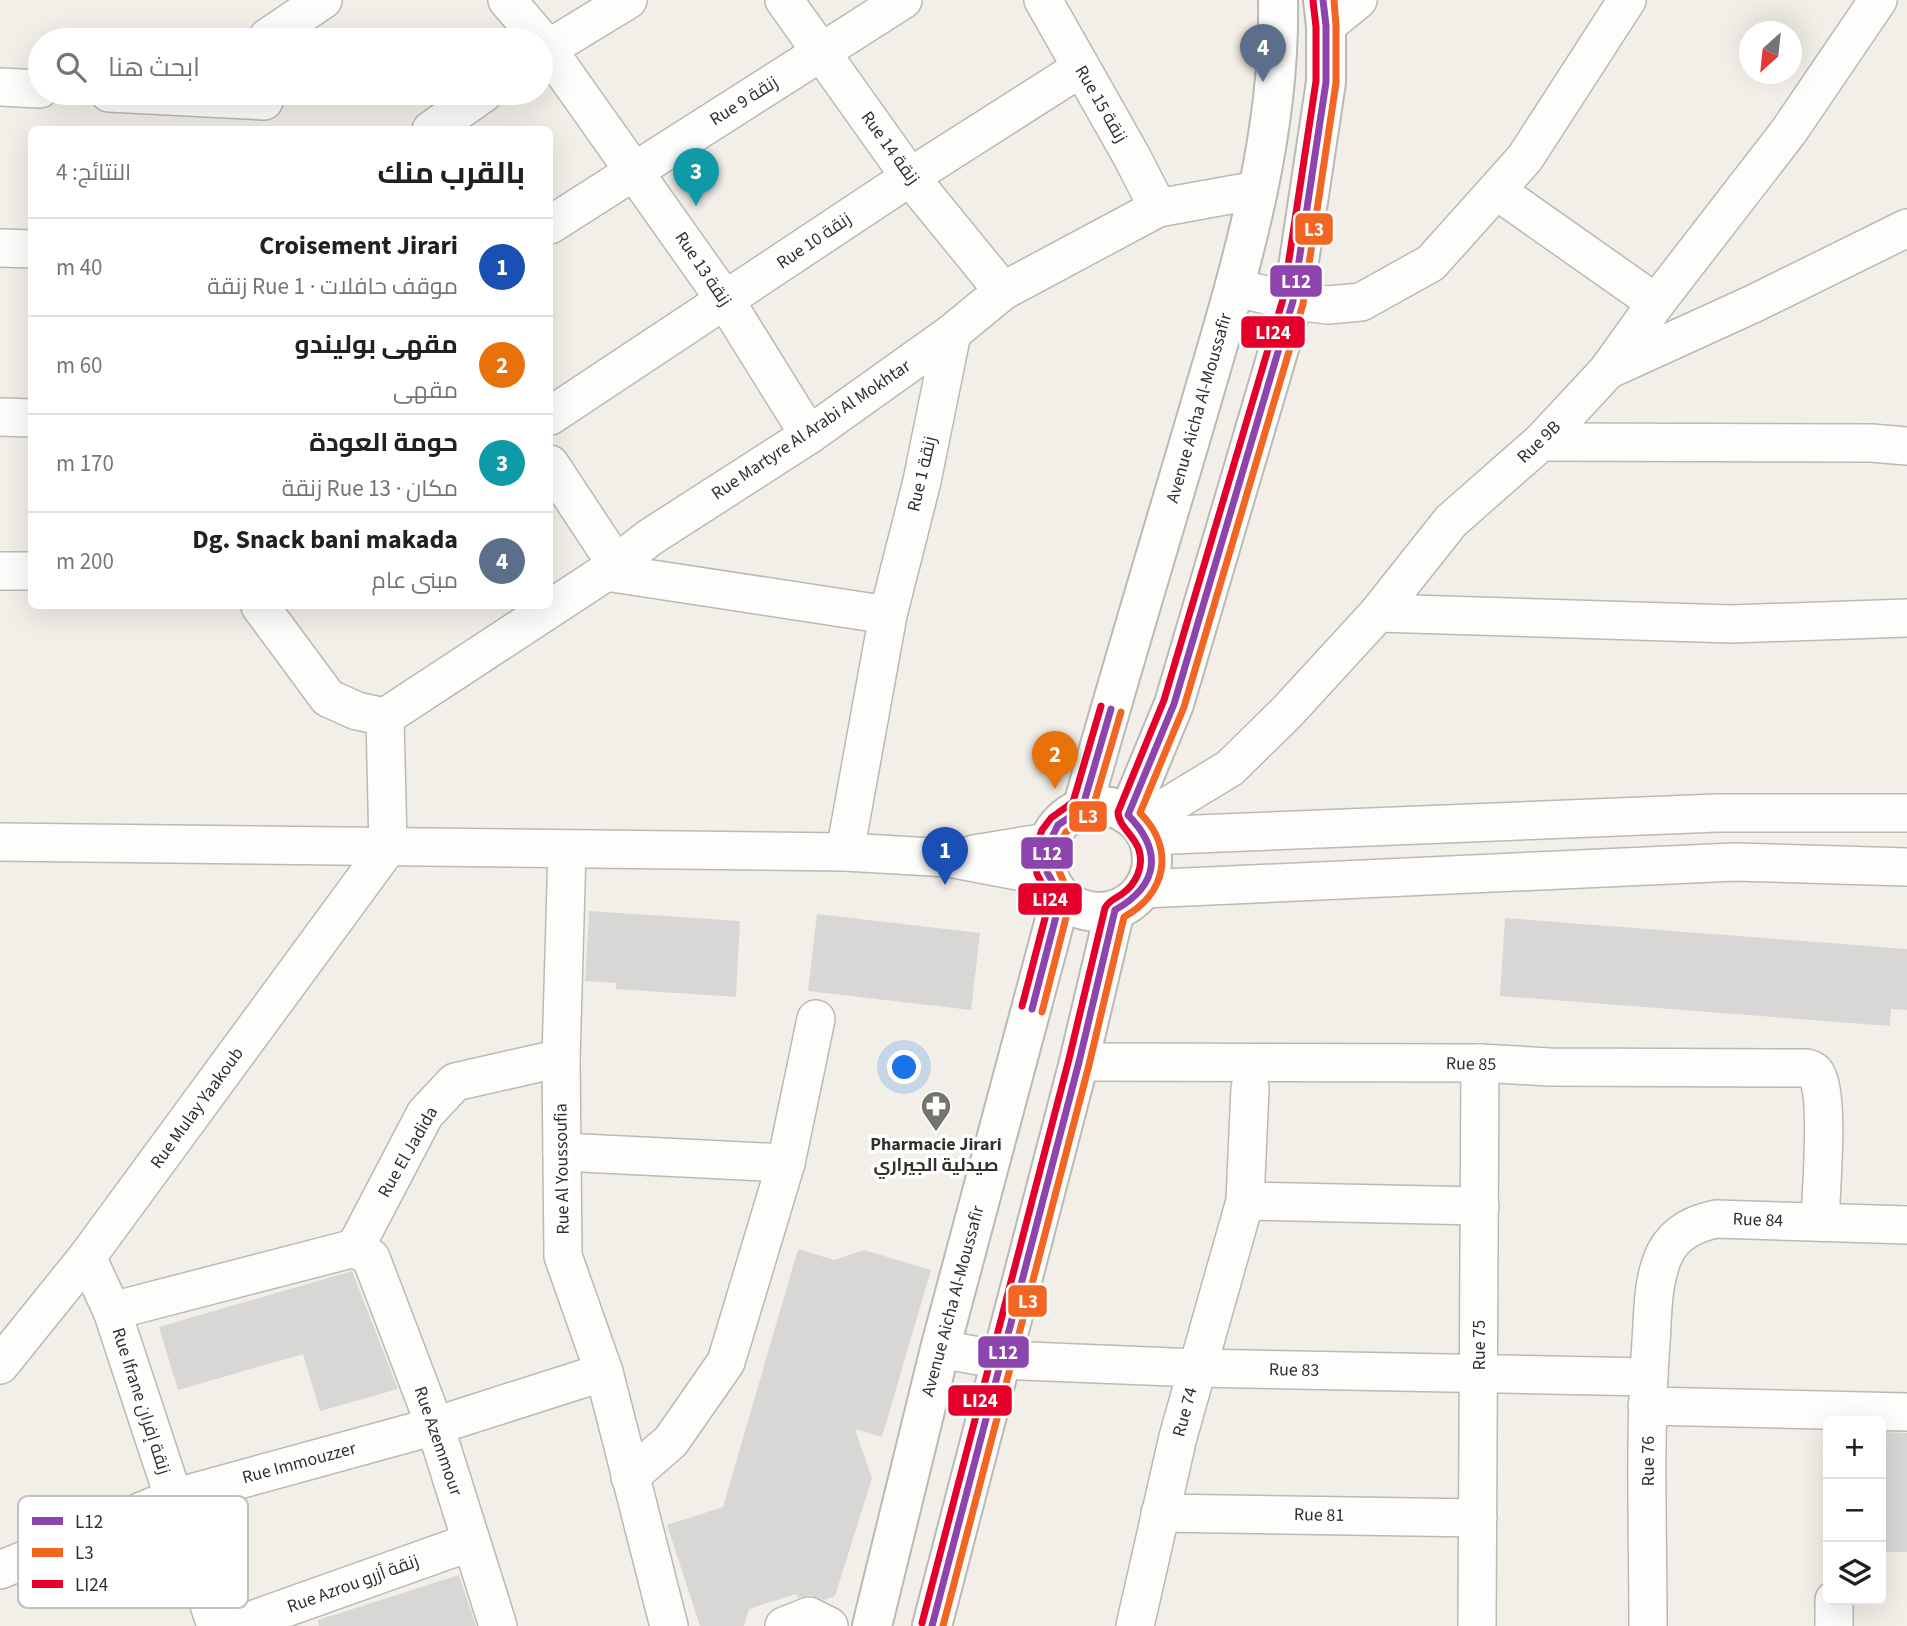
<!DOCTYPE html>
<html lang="ar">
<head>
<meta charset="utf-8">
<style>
	body { margin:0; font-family:"Source Sans 3",Cairo,sans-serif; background:#f2f2f2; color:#202124; direction:rtl }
	.controls { position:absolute; right:21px; bottom:21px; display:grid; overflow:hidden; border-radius:10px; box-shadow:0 7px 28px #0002 }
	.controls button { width:63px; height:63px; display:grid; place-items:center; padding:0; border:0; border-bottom:2px solid #e0e0e0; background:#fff; color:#202124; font:35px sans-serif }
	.compass { position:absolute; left:1739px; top:21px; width:63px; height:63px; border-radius:50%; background:#fff; box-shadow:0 7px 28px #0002; rotate:207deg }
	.you { position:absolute; left:905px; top:1068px; width:24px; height:24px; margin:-18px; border:5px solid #fff; border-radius:50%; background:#1a73e8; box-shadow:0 0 0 10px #1a73e833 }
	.badge { display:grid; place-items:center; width:46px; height:46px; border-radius:50%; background:#0b8043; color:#fff; font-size:23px; font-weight:700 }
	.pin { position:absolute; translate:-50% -58px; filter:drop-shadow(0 2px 4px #0008) }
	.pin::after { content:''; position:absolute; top:37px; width:24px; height:21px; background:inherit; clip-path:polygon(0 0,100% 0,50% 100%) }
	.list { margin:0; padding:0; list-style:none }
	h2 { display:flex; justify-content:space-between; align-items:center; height:91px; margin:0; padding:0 28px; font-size:30px }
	h2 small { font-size:23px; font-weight:400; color:#757577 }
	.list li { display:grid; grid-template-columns:46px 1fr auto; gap:21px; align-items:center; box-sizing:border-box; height:98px; padding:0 28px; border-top:2px solid #e0e0e0 }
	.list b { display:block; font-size:26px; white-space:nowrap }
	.list p { margin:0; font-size:23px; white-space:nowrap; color:#757577 }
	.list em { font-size:23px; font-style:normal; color:#757577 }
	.icon { flex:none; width:38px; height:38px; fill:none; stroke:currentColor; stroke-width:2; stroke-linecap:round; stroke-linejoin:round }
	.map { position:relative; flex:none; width:1907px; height:1626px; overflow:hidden; direction:ltr }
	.search { position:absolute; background:#fff; box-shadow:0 7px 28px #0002; left:28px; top:28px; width:525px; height:77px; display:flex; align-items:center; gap:18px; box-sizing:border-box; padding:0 24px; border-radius:38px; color:#757577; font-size:26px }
	.panel { position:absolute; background:#fff; box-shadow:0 7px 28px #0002; left:28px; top:126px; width:525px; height:483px; border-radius:10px; direction:rtl }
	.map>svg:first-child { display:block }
</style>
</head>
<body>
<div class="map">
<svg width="1907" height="1626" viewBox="0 0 1907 1626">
	<rect width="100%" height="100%" fill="#f2efe8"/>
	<g fill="#d9d7d6">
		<path d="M589,911L740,921L736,997L616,989V983L585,981Z"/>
		<path d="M817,914L980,933L971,1010L808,991Z"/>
		<path d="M1505,918L1907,949V1010L1891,1009L1890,1026L1500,996Z"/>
		<path d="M798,1249L834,1260L864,1250L931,1270L882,1437L855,1429L872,1478L835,1596L824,1600L810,1595L798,1598L796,1594L749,1609L744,1626H700L667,1525L723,1507Z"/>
		<path d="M352,1271L398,1389L320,1411L303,1354L178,1390L159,1327Z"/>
		<path d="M1881,1432L1907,1433V1552H1881Z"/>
		<path d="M459,1575L476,1626H319L318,1620Z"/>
	</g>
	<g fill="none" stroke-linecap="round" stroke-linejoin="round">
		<g stroke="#bbb9b4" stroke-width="40">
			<g id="minor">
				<path d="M507,0L541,40"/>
				<path d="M784,0L910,177L1003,291"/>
				<path d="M1043,0L1132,157L1158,208"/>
				<path d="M1326,26L1358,0"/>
				<path d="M268,37L323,0"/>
				<path d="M541,40L725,300L809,435"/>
				<path d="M541,53L628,0"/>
				<path d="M0,87L40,89"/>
				<path d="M109,93L264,101L265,93"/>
				<path d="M431,130L484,93"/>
				<path d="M1497,191L1656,303"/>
				<path d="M550,225L903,0"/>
				<path d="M0,248L32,249"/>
				<path d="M1235,288L1293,301L1328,305L1361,302L1431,263L1525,158L1627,0"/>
				<path d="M1608,370L1755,303L1907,228"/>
				<path d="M550,416L910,177L1081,68"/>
				<path d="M0,417L32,418"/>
				<path d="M1541,442L1871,443L1907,446"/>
				<path d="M550,464L616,564"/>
				<path d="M0,571H32"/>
				<path d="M606,572L888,615"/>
				<path d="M1378,613L1732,624L1907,618"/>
				<path d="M385,717L606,572L649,538L809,435L952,333L1003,291L1158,208L1257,190"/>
				<path d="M1138,824L1230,768L1288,711L1378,613L1451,521L1541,442L1608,370L1656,303L1789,131L1878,0"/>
				<path d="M1146,836L1717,813H1907"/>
				<path d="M0,842L845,852L949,858L1049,877"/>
				<path d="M567,851L561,1058L563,1256L604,1372L669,1626"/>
				<path d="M845,852L888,615L922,481L952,333"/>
				<path d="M974,854L1047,842"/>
				<path d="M1143,889L1735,862L1907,867"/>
				<path d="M1079,1062L1480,1063L1550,1067L1806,1068C1812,1069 1816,1072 1818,1078C1829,1103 1821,1190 1820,1222"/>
				<path d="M562,1152L786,1163"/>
				<path d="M1245,1201L1480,1206"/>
				<path d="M355,1248L425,1114L455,1082L561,1058"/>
				<path d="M87,1257L112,1311L216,1626"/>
				<path d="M112,1311L355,1248L371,1258L435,1426L498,1626"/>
				<path d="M940,1349L1001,1360L1197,1368L1649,1377"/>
				<path d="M0,1365L87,1257L388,847L385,717L357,711L328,698L260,606"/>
				<path d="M1647,1406L1907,1412"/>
				<path d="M630,1477L671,1441L726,1362L786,1163L816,1019"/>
				<path d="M1160,1513L1478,1518"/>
				<path d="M0,1570L173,1498L435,1426L604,1372"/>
				<path d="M1834,1600V1626"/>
				<path d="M235,1626L471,1542"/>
				<path d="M784,1626L809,1616L829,1626"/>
				<path d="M1135,1626L1178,1437L1245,1201L1250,1088"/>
				<path d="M1477,1626L1480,1063"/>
				<path d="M1648,1626C1648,1532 1644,1437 1651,1342C1653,1313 1652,1280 1665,1253C1676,1232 1694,1224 1716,1219L1907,1225"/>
			</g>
		</g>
		<g stroke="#bbb9b4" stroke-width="42">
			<g id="major">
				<circle cx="1099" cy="859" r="53"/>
				<path d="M1082,809C1119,677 1159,545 1198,413C1237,279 1281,142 1278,0"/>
				<path d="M1128,815L1174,704L1293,301L1326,82V26L1323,0"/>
				<path d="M872,1626L940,1349L1061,897"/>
				<path d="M932,1626L1079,1062L1115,910"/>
			</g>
		</g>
		<use href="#minor" stroke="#fdfdfc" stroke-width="37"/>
		<use href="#major" stroke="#fdfdfc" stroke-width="38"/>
		<g stroke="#fff" stroke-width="12">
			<g id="bus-1">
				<path d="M1032,1009L1061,897L1047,872V847L1058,825L1082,809L1111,709"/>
				<path d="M932,1626L1079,1062L1115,910C1159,885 1163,851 1128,815L1174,704L1293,301L1326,82V26L1323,0"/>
			</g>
		</g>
		<g stroke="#fff" stroke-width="12">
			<g id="bus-2">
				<path d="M1042,1012L1071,898L1058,869L1057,849L1066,832L1091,814L1121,712"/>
				<path d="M943,1626L1089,1065L1124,917C1167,893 1175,848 1140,813L1184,707L1303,304L1336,83V26L1334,0"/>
			</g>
		</g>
		<g stroke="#fff" stroke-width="12">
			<g id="bus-3">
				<path d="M1022,1006L1050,899L1037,874L1035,859L1037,844L1042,830L1051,818L1073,802L1101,706"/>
				<path d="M922,1623L1069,1059L1105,908C1109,900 1115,899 1122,894C1136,884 1144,867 1139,850C1135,836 1118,826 1118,812L1164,700L1283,299L1316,81V27L1313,1"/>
			</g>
		</g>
		<use href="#bus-1" stroke="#8e44ad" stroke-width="7"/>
		<use href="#bus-2" stroke="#f26522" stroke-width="7"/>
		<use href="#bus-3" stroke="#e4002b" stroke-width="7"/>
	</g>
	<defs>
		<g id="pharmacy-pin" transform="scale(1.575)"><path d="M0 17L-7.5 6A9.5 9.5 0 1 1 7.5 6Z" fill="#75736d" stroke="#fff"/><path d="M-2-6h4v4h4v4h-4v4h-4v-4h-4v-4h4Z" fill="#fff"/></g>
	</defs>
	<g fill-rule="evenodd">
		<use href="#pharmacy-pin" x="936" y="1106"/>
	</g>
	<g text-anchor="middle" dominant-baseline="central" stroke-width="7" stroke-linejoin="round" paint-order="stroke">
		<g font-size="18" fill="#31302b" stroke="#fff">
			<text transform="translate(744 101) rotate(-32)">Rue 9 زنقة</text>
			<text transform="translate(1101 104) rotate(60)">Rue 15 زنقة</text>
			<text transform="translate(890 148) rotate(54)">Rue 14 زنقة</text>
			<text transform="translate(814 241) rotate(-34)">Rue 10 زنقة</text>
			<text transform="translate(703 269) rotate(56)">Rue 13 زنقة</text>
			<text transform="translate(1199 408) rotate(-74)">Avenue Aicha Al-Moussafir</text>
			<text transform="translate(811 430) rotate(-34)">Rue Martyre Al Arabi Al Mokhtar</text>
			<text transform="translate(1539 442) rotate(-44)">Rue 9B</text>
			<text transform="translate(922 474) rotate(-77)">Rue 1 زنقة</text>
			<text transform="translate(1471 1064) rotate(1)">Rue 85</text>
			<text transform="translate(197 1108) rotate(-54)">Rue Mulay Yaakoub</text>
			<text transform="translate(408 1152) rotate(-60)">Rue El Jadida</text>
			<text transform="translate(562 1169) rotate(-91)">Rue Al Youssoufia</text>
			<text transform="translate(1758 1220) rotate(2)">Rue 84</text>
			<text transform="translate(953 1301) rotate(-75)">Avenue Aicha Al-Moussafir</text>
			<text transform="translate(1479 1345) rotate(-90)">Rue 75</text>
			<text transform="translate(1294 1370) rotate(1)">Rue 83</text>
			<text transform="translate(141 1401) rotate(72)">Rue Ifrane زنقة إفران</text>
			<text transform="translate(1185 1412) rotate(-75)">Rue 74</text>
			<text transform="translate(438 1441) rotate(71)">Rue Azemmour</text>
			<text transform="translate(1648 1461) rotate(-90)">Rue 76</text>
			<text transform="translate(299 1463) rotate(-15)">Rue Immouzzer</text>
			<text transform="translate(1319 1515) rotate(1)">Rue 81</text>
			<text transform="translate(353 1584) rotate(-20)">Rue Azrou زنقة أزرو</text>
		</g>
		<g font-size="18" font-weight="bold" fill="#31302b" stroke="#fff">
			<text x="936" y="1144">Pharmacie Jirari<tspan x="936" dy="21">صيدلية الجيراري</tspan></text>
		</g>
	</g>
	<rect x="18" y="1496" width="230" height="112" rx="10" fill="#fff" stroke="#c1c1bf" stroke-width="2"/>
	<rect x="32" y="1517" width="31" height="8" fill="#8e44ad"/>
	<rect x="32" y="1548" width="31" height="9" fill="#f26522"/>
	<rect x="32" y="1580" width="31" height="8" fill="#e4002b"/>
	<g font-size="19" fill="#31302b">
		<text x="75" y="1528">L12</text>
		<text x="75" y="1559">L3</text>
		<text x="75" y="1591">LI24</text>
	</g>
	<g stroke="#fff" stroke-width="2.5">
		<rect x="1294" y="212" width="40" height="34" rx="7" fill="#f26522"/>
		<rect x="1269" y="264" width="54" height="34" rx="7" fill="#8e44ad"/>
		<rect x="1240" y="315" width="66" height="34" rx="7" fill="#e4002b"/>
		<rect x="1068" y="800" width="40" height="33" rx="7" fill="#f26522"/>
		<rect x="1020" y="836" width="54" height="34" rx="7" fill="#8e44ad"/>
		<rect x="1017" y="882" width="66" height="34" rx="7" fill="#e4002b"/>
		<rect x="1007" y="1284" width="41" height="34" rx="7" fill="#f26522"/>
		<rect x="977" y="1335" width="53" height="34" rx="7" fill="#8e44ad"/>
		<rect x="947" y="1384" width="66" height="33" rx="7" fill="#e4002b"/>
	</g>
	<g font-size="19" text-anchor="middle" font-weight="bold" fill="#fff">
		<text x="1314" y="236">L3</text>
		<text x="1296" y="288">L12</text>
		<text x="1273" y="339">LI24</text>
		<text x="1088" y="823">L3</text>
		<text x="1047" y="860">L12</text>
		<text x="1050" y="906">LI24</text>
		<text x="1028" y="1308">L3</text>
		<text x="1003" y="1359">L12</text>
		<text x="980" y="1407">LI24</text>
	</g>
</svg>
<div class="controls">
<button>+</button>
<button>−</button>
<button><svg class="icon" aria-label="layers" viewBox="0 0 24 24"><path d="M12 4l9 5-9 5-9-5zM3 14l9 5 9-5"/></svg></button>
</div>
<svg class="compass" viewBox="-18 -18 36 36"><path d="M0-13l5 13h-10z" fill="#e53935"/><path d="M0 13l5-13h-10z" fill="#757577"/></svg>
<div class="you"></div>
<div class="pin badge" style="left:945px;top:885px;background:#1a4fb4">1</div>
<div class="pin badge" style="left:1055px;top:789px;background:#e8710a">2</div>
<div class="pin badge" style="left:696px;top:206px;background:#0f9aa8">3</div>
<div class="pin badge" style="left:1263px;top:82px;background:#5c6f8a">4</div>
<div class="search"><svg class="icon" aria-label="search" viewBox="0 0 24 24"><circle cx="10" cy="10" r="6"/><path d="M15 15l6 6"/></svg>ابحث هنا</div>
<section class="panel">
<h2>بالقرب منك<small>النتائج: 4</small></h2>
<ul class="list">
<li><span class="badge" style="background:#1a4fb4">1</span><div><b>Croisement Jirari</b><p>موقف حافلات · Rue 1 زنقة</p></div><em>40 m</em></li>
<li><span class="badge" style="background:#e8710a">2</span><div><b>مقهى بوليندو</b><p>مقهى</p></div><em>60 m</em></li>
<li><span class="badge" style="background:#0f9aa8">3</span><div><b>حومة العودة</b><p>مكان · Rue 13 زنقة</p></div><em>170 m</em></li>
<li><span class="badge" style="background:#5c6f8a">4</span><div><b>Dg. Snack bani makada</b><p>مبنى عام</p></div><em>200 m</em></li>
</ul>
</section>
</div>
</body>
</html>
